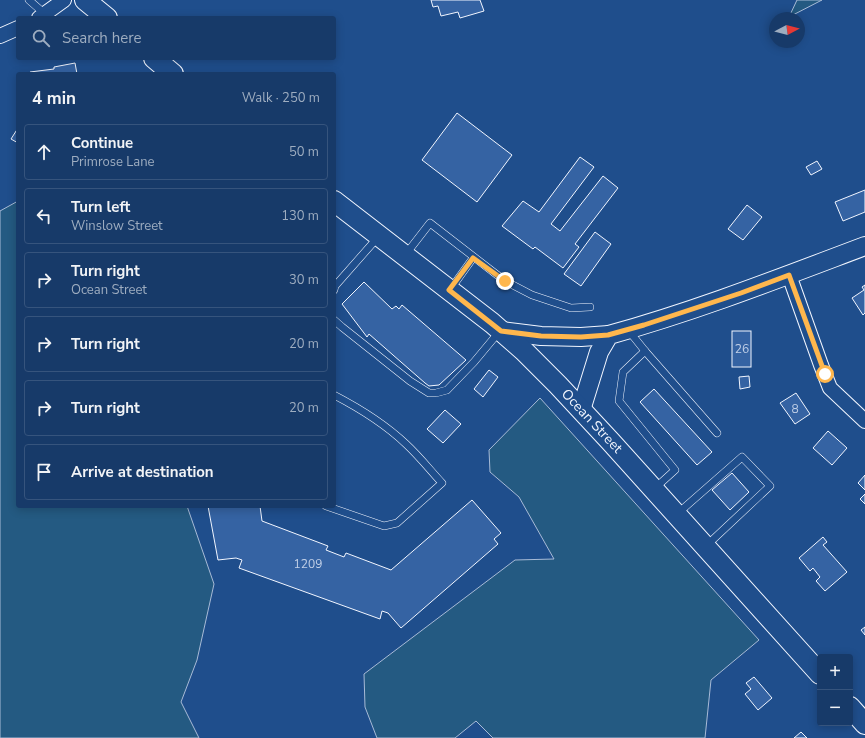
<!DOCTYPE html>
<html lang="en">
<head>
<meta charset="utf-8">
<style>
	body { margin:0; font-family:"Nunito Sans",sans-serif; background:#20416f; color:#f1f3f6 }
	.controls { position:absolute; right:12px; bottom:12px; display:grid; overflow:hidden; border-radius:4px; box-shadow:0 2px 10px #0003 }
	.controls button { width:36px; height:36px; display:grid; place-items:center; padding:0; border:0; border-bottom:1px solid #36547d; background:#173a69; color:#f1f3f6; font:20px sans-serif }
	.compass { position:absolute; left:769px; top:12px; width:36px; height:36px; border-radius:50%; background:#173a69; box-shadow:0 2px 10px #0003; rotate:83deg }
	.stop { position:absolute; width:12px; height:12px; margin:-9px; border:3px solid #ffb74d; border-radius:50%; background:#fff }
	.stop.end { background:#ffb74d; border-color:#fff; box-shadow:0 1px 4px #0008 }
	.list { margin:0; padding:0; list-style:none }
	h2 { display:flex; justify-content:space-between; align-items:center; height:52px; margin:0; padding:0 16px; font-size:17px }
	h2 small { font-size:13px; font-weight:400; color:#9eadc0 }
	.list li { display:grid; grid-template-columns:26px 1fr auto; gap:12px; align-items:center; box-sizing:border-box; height:56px; margin:0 8px 8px; padding:0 8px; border:1px solid #36547d; border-radius:4px }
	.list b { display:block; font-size:15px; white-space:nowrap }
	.list p { margin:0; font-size:13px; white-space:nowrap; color:#9eadc0 }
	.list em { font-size:13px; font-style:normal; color:#9eadc0 }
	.icon { flex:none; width:22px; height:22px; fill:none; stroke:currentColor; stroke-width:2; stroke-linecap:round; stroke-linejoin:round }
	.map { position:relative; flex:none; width:865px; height:738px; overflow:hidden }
	.search { position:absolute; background:#173a69; box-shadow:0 2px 10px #0003; left:16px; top:16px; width:320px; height:44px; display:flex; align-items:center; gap:10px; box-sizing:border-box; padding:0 14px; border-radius:4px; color:#9eadc0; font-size:15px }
	.panel { position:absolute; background:#173a69; box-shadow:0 2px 10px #0003; left:16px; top:72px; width:320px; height:436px; border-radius:4px }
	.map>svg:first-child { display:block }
</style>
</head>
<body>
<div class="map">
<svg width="865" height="738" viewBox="0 0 865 738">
	<rect width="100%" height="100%" fill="#1f4e8c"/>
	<g fill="#245a82" stroke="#a8bbd7">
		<path d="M797,0H822L789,17Z"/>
		<path d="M18,201V506H187L214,584L197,660L181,702L199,738H0V211Z"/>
		<path d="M540,398L759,640L711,680L705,738H493L476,721L455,738H377L365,707L364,674L515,560L554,559L519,497L490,472L489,450Z"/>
	</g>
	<g fill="#3563a3" stroke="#f2f6ff">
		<path d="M431,0H480L484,11L460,18L458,12L441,16L438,6L433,7Z"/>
		<path d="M75,63L77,74H30V72L54,69V67Z"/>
		<path d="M457,113L512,155L477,202L422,160Z"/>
		<path d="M18,128V143L11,139Z"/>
		<path d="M580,157L594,167L551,224L560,231L603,176L618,188L575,244L579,247L563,268L535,247L533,249L502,226L523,201L539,212Z"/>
		<path d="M817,161L822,169L811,175L806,167Z"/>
		<path d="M865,190V212L843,221L835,202Z"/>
		<path d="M747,205L762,217L743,240L728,229Z"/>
		<path d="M595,232L611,244L581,286L564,274Z"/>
		<path d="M364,282L392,309L396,306L399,309L402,305L466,360L439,385L429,386L425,383L369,334L367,337L342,304Z"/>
		<path d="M865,285V313L863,315L852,298L864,290L862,287Z"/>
		<rect x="732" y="331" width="19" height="36"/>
		<path d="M489,370L498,377L483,397L474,389Z"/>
		<path d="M749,376L750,387L740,389L739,377Z"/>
		<path d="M654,389L712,452L697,465L640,402Z"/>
		<path d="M796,393L810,414L795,424L780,403Z"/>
		<path d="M445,410L461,424L443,443L427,429Z"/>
		<path d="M828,431L847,448L832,465L813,448Z"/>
		<path d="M732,473L749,492L730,510L712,490Z"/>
		<path d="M865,475V490L858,483Z"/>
		<path d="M865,494V504L860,499Z"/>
		<path d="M472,500L501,533L494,539L498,544L401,628L388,613L382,611L380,619L239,568L242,560L236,558L218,560L208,506H260L262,521L328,546L326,550L344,557L346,553L391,570Z"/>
		<path d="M823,537L827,542L823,545L847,572L825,591L816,581L820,577L813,568L810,571L799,558Z"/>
		<path d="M865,627V635L861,630Z"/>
		<path d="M754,677L772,698L758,710L745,694L751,689L746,683Z"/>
		<path d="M801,732L807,738H794Z"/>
	</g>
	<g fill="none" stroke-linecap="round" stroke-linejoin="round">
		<g stroke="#f2f6ff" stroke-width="8">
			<g id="service">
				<path d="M29,0L45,14"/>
				<path d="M406,254L430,223L505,281L532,295L571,308L590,307"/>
				<path d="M334,290L335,286L379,236"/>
				<path d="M450,290L473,258"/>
				<path d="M334,320L342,327L410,381L429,393H436L447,390L474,362L499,332"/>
				<path d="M629,331L645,351"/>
				<path d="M654,489L675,470L619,401L623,372L645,351L717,433"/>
				<path d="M326,506L384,526L397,523L442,483C430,470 419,456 406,444C385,424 359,408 334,395"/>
				<path d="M677,514L742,457L770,486L706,546"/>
			</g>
		</g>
		<g stroke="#f2f6ff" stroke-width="16">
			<g id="minor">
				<path d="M39,18L64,0"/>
				<path d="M0,36L18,28"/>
				<path d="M789,275L821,365L830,388L865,421"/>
			</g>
		</g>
		<g stroke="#f2f6ff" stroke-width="20">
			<g id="tertiary">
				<path d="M501,331L541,336L581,337L609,335"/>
				<path d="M581,410L599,352L609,335C696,311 780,278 865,246"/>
			</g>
		</g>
		<g stroke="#f2f6ff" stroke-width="22">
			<g id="secondary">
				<path d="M85,0L107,18"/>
				<path d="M154,58L173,74"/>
				<path d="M334,201L492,323L524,351L558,385L611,442L820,674"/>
				<path d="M850,707L865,724"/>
			</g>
		</g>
		<use href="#service" stroke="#1f4e8c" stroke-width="7"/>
		<use href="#minor" stroke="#1f4e8c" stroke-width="14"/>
		<use href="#tertiary" stroke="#1f4e8c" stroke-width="18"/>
		<use href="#secondary" stroke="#1f4e8c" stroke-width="20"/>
	</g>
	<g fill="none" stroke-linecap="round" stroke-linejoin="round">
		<path stroke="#ffb74d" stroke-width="5" d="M505,281L473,258L449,290L501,331L541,336L581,337L608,335L644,325L741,293L789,275L825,374"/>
	</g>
	<g text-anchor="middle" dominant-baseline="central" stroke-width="3" stroke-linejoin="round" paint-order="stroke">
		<g font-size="12" fill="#c3d1e8">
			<text x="742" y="349">26</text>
			<text x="795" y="409">8</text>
			<text x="308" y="564">1209</text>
		</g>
		<g font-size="14" fill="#f2f6ff" stroke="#1f4e8c">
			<text transform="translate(592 421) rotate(47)">Ocean Street</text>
		</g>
	</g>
</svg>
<div class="controls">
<button>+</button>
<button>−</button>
</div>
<svg class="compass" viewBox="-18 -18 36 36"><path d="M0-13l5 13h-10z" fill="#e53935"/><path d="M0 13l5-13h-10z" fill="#9eadc0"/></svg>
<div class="stop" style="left:825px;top:374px"></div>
<div class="stop end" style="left:505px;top:281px"></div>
<div class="search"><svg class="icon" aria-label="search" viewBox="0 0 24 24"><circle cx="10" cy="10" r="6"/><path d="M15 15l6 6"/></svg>Search here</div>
<section class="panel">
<h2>4 min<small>Walk · 250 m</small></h2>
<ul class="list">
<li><svg class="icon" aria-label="ahead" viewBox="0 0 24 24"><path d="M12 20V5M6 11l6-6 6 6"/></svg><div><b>Continue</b><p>Primrose Lane</p></div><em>50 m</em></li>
<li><svg class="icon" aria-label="left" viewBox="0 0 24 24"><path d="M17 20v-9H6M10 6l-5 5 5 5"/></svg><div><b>Turn left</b><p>Winslow Street</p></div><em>130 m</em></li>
<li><svg class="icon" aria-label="right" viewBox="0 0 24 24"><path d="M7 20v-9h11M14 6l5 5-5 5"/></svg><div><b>Turn right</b><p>Ocean Street</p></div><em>30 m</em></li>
<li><svg class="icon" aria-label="right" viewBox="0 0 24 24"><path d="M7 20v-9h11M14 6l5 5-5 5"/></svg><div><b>Turn right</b></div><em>20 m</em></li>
<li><svg class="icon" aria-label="right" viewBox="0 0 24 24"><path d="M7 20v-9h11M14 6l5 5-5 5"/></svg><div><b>Turn right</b></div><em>20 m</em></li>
<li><svg class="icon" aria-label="arrive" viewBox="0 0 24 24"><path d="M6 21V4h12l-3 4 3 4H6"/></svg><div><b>Arrive at destination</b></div></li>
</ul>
</section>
</div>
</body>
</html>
